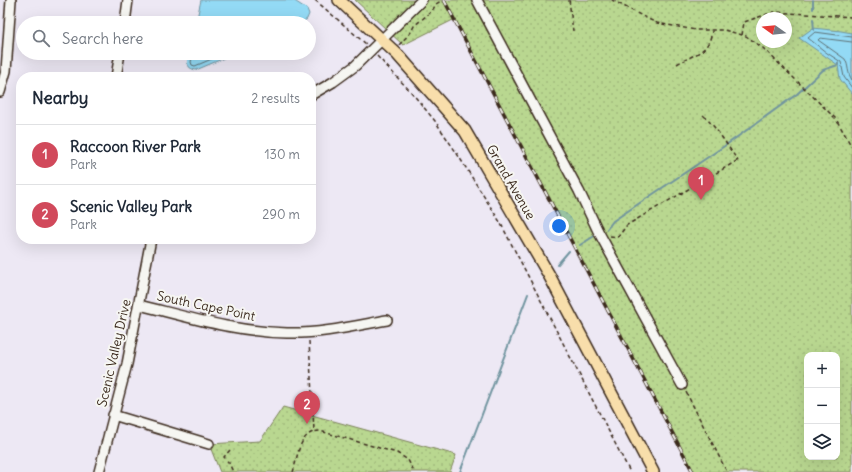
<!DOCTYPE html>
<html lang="en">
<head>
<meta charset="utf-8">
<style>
	body { margin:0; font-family:Delius,sans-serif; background:#f2f2f3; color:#1f2937 }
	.controls { position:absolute; right:12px; bottom:12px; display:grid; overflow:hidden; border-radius:8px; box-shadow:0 4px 16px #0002 }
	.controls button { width:36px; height:36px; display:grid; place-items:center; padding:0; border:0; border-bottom:1px solid #e0e1e3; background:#fff; color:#1f2937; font:20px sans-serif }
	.compass { position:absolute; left:756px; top:12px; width:36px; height:36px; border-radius:50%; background:#fff; box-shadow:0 4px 16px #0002; rotate:285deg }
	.you { position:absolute; left:559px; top:226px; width:14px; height:14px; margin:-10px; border:3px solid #fff; border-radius:50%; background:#1a73e8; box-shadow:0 0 0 6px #1a73e833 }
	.badge { display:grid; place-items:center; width:26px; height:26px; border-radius:50%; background:#d1495b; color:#fff; font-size:13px; font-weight:700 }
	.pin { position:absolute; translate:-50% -33px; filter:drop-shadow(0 1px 2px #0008) }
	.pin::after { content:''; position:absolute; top:21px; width:14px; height:12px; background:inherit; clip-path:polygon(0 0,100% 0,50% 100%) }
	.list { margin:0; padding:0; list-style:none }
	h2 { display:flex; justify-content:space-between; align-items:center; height:52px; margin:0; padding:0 16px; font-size:17px }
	h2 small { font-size:13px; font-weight:400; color:#747a83 }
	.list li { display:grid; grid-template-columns:26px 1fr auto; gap:12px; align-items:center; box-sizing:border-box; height:60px; padding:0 16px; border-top:1px solid #e0e1e3 }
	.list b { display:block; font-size:15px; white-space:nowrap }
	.list p { margin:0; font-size:13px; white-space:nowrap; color:#747a83 }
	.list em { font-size:13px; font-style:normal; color:#747a83 }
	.icon { flex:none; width:22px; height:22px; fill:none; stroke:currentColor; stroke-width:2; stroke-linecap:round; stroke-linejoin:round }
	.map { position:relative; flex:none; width:852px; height:472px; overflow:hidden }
	.search { position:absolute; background:#fff; box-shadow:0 4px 16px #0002; left:16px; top:16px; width:300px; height:44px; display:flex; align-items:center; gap:10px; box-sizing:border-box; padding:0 14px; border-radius:22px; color:#747a83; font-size:15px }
	.panel { position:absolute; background:#fff; box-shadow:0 4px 16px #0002; left:16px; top:72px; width:300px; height:172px; border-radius:16px }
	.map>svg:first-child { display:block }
</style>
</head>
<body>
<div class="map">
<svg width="852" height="472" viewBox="0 0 852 472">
	<defs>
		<pattern id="grass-dots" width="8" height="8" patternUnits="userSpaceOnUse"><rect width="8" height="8" fill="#b9d790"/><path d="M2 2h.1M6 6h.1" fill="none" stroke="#a0b97c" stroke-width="1.8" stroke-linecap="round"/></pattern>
	</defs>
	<rect width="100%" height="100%" fill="#ede8f4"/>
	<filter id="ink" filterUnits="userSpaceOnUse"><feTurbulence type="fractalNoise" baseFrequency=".025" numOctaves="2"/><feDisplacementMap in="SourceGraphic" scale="8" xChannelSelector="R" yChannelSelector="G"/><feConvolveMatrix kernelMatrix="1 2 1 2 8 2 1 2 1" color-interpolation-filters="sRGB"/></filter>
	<g filter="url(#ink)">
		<g fill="url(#grass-dots)" stroke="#7a8057" fill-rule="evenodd">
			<path d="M355,0H852V472H693L455,19L403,45ZM762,18H786V42H762ZM807,355H837V457H807Z"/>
			<path d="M283,407L456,455L450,472H220L209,444L260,441Z"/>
		</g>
		<g fill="#93daf5" stroke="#70949f">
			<path d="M201,0H293L307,9L309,14L307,19L301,23H196Z"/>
			<path d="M813,28L841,31L852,33V94L840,79L838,65L799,38Z"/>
			<path d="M189,53H236L196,70C185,68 187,61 189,53Z"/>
		</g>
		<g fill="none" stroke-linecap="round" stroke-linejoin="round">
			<g stroke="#5e7074" stroke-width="1">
				<path d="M852,37L815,32L808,38L827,53L841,62L844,77L852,88"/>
				<path d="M852,42L820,38L818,40L845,59C849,66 847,73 852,80"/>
				<path d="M193,53L191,62L192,65L195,66L226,53"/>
			</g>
			<g stroke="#70949f" stroke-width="2">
				<path d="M813,0V9"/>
				<path d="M813,19L814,30"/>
				<path d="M607,229L613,221L726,145L797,94L823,70L838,65V63"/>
				<path d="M580,245L596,235"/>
				<path d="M557,265L569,251"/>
				<path d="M460,472L528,294"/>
			</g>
			<g stroke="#3b2a1e" stroke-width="12">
				<g id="minor">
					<path d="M477,0L579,191L598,231L682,385"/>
					<path d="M125,23L128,0"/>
					<path d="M116,77L120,53"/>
					<path d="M0,92L6,71L11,0"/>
					<path d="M311,95L333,82L355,66L422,0"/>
					<path d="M139,305C188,317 236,332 287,333C321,334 354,326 387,320"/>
					<path d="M113,415L209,444"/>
					<path d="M99,472L127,364L151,239"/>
				</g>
			</g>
			<g stroke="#3b2a1e" stroke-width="14">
				<path id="major" d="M339,0L398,55L465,131L549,275L653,472"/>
			</g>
			<g stroke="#3b2a1e" stroke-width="1.5" stroke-dasharray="4 3" stroke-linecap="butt">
				<path d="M315,0L366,44"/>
				<path d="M569,0L573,31"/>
				<path d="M612,0L648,19L657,23L696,30H724L746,36L763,48L836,119L852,147"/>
				<path d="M742,35L744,22L774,12L852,17"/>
				<path d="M399,45L411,32L414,26L432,11L436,4L443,0"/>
				<path d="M377,56L412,93L435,121L456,152L500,222L630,472"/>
				<path d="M677,64C694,54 709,53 712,31"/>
				<path d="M703,115C717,128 727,145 738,161"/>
				<path d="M610,236L618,237L627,225L740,159"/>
				<path d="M309,341L314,431"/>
				<path d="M686,392L727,472"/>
				<path d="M230,450L224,457L229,463L233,472"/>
				<path d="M293,472C298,456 299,431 320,431L397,453L408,460L414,472"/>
			</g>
			<use href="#minor" stroke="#f6f6f2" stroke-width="9"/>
			<use href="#major" stroke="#f8deab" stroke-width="11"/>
			<g stroke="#3b2a1e" stroke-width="3.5">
				<path id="rail" d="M444,0L693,472"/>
			</g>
			<use href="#rail" stroke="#f6f6f2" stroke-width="2" stroke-dasharray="6" stroke-linecap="butt"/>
		</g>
	</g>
	<g text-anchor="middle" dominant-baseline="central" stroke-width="4" stroke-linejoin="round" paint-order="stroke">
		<g font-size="13" fill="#3b2a1e" stroke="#f6f6f2">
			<text transform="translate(511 182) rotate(60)">Grand Avenue</text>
			<text transform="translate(206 306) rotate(12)">South Cape Point</text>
			<text transform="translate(114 353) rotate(-77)">Scenic Valley Drive</text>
		</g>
	</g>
</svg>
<div class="controls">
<button>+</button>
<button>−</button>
<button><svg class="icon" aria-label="layers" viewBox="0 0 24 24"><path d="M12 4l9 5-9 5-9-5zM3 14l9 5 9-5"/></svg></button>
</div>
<svg class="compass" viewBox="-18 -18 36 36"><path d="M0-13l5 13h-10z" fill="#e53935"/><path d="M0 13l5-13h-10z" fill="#747a83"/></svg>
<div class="you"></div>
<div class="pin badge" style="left:701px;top:200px">1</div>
<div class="pin badge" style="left:307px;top:424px">2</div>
<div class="search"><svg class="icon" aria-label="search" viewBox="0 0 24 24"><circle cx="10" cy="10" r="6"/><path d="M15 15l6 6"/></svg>Search here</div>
<section class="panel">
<h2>Nearby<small>2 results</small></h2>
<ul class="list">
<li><span class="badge">1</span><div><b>Raccoon River Park</b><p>Park</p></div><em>130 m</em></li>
<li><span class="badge">2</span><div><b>Scenic Valley Park</b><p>Park</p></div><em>290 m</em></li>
</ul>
</section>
</div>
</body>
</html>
